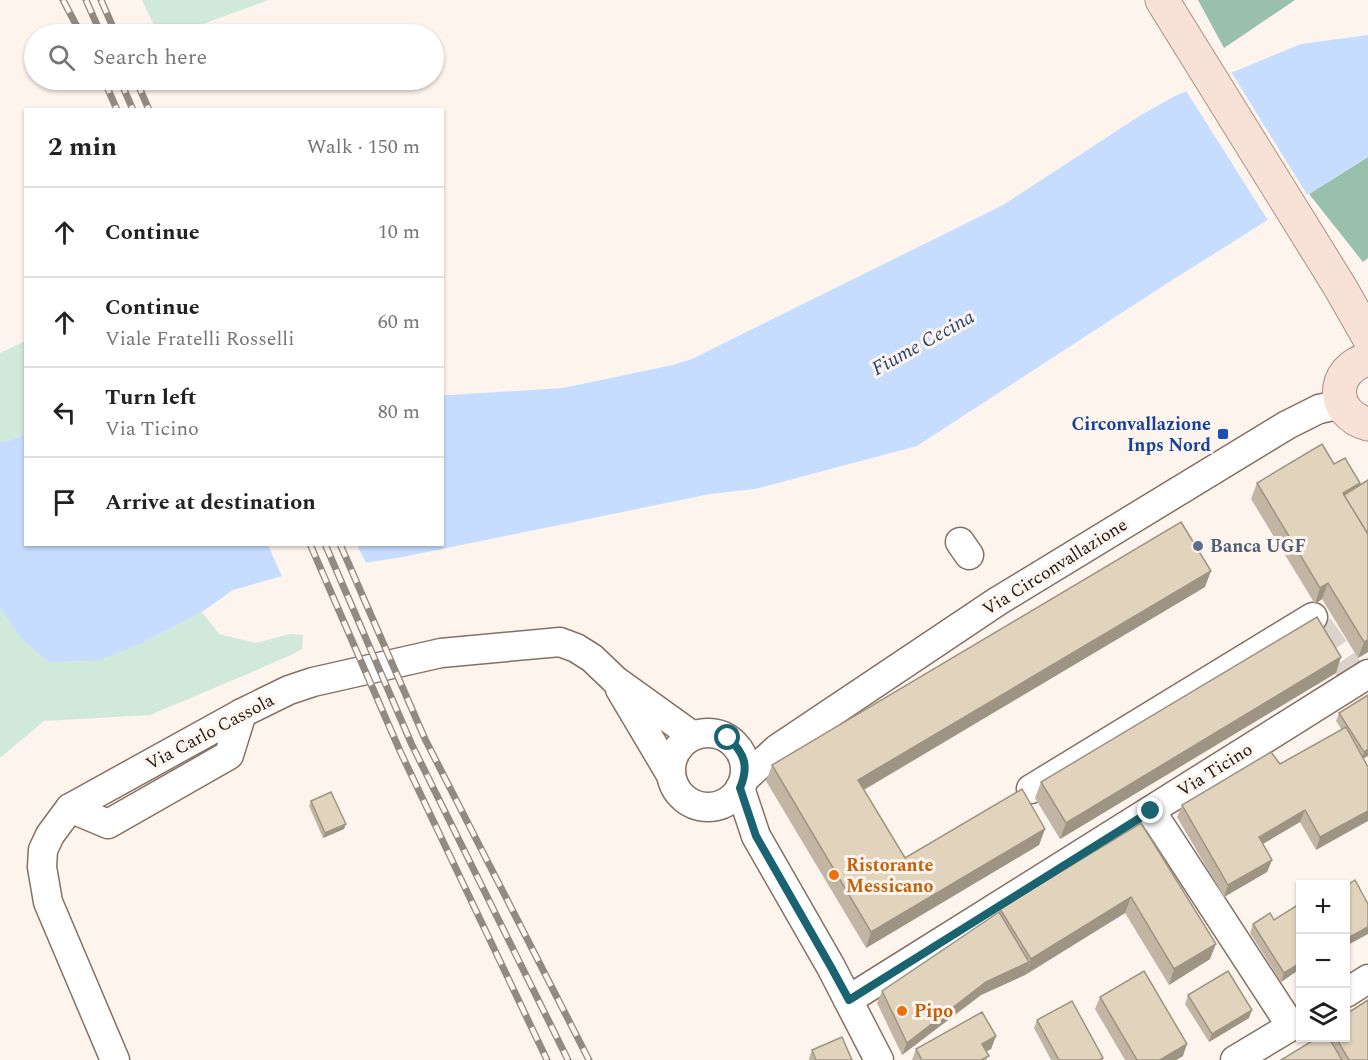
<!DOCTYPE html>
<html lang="en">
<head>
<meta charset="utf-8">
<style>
	body { margin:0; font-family:Spectral,serif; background:#f2f2f2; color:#222 }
	.controls { position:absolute; right:18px; bottom:18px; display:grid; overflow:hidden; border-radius:0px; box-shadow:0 2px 4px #0004 }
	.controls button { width:54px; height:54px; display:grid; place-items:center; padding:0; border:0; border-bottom:2px solid #e0e0e0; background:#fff; color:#222; font:30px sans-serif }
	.stop { position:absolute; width:18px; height:18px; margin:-14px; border:4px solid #1a6371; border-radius:50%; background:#fff }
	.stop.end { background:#1a6371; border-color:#fff; box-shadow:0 2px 6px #0008 }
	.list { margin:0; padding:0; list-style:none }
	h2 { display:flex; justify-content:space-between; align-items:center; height:78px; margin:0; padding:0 24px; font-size:26px }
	h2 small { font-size:20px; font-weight:400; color:#767676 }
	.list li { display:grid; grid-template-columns:39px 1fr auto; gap:18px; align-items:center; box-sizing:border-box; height:90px; padding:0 24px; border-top:2px solid #e0e0e0 }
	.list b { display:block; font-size:22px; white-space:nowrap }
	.list p { margin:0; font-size:20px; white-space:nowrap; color:#767676 }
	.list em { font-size:20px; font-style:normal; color:#767676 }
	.icon { flex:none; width:33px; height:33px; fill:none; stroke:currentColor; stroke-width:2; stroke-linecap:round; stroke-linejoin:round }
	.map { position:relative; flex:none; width:1368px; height:1060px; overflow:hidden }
	.search { position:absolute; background:#fff; box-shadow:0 2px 4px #0004; left:24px; top:24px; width:420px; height:66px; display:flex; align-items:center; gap:15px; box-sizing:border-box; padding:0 21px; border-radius:33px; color:#767676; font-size:22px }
	.panel { position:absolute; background:#fff; box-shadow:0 2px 4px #0004; left:24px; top:108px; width:420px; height:438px; border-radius:0px }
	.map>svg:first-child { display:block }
</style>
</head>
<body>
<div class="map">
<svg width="1368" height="1060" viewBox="0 0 1368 1060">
	<rect width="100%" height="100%" fill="#fef4ee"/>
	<g fill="#d0e9da">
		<path d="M142,0H268L176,34H158Z"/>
		<path d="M25,341V434L6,442H0V353Z"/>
		<path d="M0,608L144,642L202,612L219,634L256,643L290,634L303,635L302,649L293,654L250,673L150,715L44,721L1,757H0Z"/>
	</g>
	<g fill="#98c0aa">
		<path d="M1198,0H1295L1224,48Z"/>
		<path d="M1368,157V258L1363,262L1309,194Z"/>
	</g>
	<path fill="#c6ddff" d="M1368,35V157L1166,284L917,446L755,489L710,494L403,557L286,575L233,590L202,612L144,642L100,660L49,662L21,638L0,608V442H6L25,434L26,544H442L443,395H451L563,388L673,365L692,359L1003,205L1141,115L1175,96L1301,44Z"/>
	<g fill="#fef4ee">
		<path d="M1230,70L1309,198L1269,222L1185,89Z"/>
		<path d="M268,545H357L367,565L283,579Z"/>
	</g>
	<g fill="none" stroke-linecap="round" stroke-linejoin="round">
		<path stroke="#dcd3cd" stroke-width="28" stroke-dasharray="28 14" stroke-linecap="butt" d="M1319,626L1357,681"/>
		<g stroke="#857062" stroke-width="31">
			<g id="minor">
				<path d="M960,542L969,555"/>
				<path d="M620,689L671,775"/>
				<circle cx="708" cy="770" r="37"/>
				<path d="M744,779L777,749L998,601L1287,425L1319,409L1342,404"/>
				<path d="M740,788L756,836L831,967L879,1060"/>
				<path d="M1031,789L1313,617"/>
				<path d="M70,808L108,824L229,755L242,713"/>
				<path d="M1151,811L1291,1026"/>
				<path d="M1346,993L1368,979"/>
				<path d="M848,1000L1368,674"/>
				<path d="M115,1060L48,902L42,867L43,850L50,835L70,808L242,713L289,690L313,682L441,653L560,642L576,648L592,658L615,680L693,736"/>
				<path d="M1235,1060L1300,1021"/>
			</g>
		</g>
		<g stroke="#a88e81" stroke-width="35">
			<g id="major">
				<path d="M1162,0L1340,287L1368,336"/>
				<path d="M1368,359C1330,370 1330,414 1368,424"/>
			</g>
		</g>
		<use href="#minor" stroke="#fff" stroke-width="28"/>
		<use href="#major" stroke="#f8e2d8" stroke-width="33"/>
		<g stroke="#928983" stroke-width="7">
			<g id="rail">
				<path d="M63,0L81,34"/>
				<path d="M86,0L101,34"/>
				<path d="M101,0L116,34"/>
				<path d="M104,80L117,110"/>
				<path d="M120,80L133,110"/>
				<path d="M136,80L149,110"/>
				<path d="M310,544L400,751L547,1060"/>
				<path d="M325,544L412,745L568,1060"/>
				<path d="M340,544L425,739L589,1060"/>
			</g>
		</g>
		<use href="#rail" stroke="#fef4ee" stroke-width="4.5" stroke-dasharray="14" stroke-linecap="butt"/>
	</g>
	<g fill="#c2b5a3">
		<path d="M1334,464L1360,483L1359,486L1368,652L1358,658L1322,599L1315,604L1251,499L1257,483Z"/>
		<path d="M1205,587L864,790L905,858L1045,829L1039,845L866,948L766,781L772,765Z"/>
		<path d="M1336,673L1060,839L1035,798L1041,782Z"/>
		<path d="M1368,695L1363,759L1316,850L1300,822L1263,844L1272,860L1267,872L1224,897L1177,817L1182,805L1280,764L1342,730L1336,721L1339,713Z"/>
		<path d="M311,801L344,829L323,838L309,806Z"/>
		<path d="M1141,823L1210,959L1169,985L1125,913L1025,975L981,995L902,1055L877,1003L882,991L999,912L1000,909Z"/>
		<path d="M1253,924L1300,969L1281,982L1250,933Z"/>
		<path d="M1188,995L1249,1018L1209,1042L1185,1004Z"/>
		<path d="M1100,997L1183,1056L1176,1060H1125L1095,1009Z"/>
		<path d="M1037,1020L1103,1058V1060H1051L1034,1028Z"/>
		<path d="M996,1036L991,1049L986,1051L987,1060H912L916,1049Z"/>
		<path d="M1317,1038H1346L1368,1060H1281Z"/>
		<path d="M812,1050L852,1060H809V1058Z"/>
	</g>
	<g fill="#9e9484">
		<path d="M1360,483L1354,499L1346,504L1343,493Z"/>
		<path d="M1211,571L1205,587L853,796L858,780Z"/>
		<path d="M1328,583L1322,599L1315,604L1320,588Z"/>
		<path d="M1368,640V652L1358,658L1364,642Z"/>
		<path d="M1341,657L1336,673L1060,839L1066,823Z"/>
		<path d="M1368,749V756L1361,760L1364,752Z"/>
		<path d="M1305,810L1300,822L1254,849L1259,837Z"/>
		<path d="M1368,811V821L1316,850L1320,837Z"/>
		<path d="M346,824L344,829L323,838L325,833Z"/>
		<path d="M1045,829L1039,845L866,948L871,932Z"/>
		<path d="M1272,860L1267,872L1224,897L1228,885Z"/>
		<path d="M1131,897L1125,913L1025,975L1031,959Z"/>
		<path d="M1368,927V934L1346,946V939Z"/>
		<path d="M1216,944L1210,959L1169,985L1174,969Z"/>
		<path d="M1029,962L1025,975L981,995L902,1055L907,1043L986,982Z"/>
		<path d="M1300,963V969L1281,982L1284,973Z"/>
		<path d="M1252,1010L1249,1018L1209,1042L1212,1034Z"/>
		<path d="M996,1036L991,1049L978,1056L982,1044Z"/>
		<path d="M1187,1044L1183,1056L1176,1060H1160Z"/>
	</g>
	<g fill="#e2d3bd" stroke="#9e9484" stroke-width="1.5">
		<path d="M1322,444L1334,464L1345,458L1360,483L1343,493L1368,534V640L1364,642L1328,583L1320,588L1257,483Z"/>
		<path d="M1368,480V534L1344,495Z"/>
		<path d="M1181,522L1211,571L858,780L905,858L1022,789L1045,829L871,932L772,765Z"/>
		<path d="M1317,617L1341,657L1066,823L1041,782Z"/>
		<path d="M1368,695V749L1364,752L1339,713Z"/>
		<path d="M1346,727L1368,767V811L1320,837L1305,810L1259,837L1272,860L1228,885L1182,805L1271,752L1280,764Z"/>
		<path d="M331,792L346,824L325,833L311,801Z"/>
		<path d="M1141,823L1216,944L1174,969L1131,897L1031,959L1000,909Z"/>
		<path d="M1355,880L1368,904V927L1346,939V886Z"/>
		<path d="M1296,906L1300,913V963L1284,973L1253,924L1270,913L1274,920Z"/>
		<path d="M999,912L1029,962L986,982L907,1043L882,991Z"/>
		<path d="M1144,971L1187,1044L1160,1060H1137L1100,997Z"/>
		<path d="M1228,971L1252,1010L1212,1034L1188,995Z"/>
		<path d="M1368,1000V1060H1349L1336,1038H1346V1014Z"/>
		<path d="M1072,1001L1103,1058L1099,1060H1059L1037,1020Z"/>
		<path d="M982,1012L996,1036L982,1044L989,1056L981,1060H922L916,1049Z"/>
		<path d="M842,1037L852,1060H816L812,1050Z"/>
		<path d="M1317,1038H1329L1342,1060H1281Z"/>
	</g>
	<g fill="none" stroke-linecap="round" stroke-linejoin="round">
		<path stroke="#1a6371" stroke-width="8" d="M728,738C745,753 749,767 740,788L756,836L831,967L849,1000L1151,811"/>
	</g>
	<rect fill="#1a4fb4" stroke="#fef4ee" stroke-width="2" x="1217" y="428" width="12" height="12" rx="3"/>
	<circle fill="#5c6f8a" stroke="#fef4ee" stroke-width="2" cx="1198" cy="546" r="6"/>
	<g fill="#e8710a" stroke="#fef4ee" stroke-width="2">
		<circle cx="834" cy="875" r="6"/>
		<circle cx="902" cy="1011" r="6"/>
	</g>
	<g text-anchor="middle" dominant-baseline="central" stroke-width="6" stroke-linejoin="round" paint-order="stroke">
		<g font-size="18" font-weight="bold" fill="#164399" stroke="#fef4ee" text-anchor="end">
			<text x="1211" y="424">Circonvallazione<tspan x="1211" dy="21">Inps Nord</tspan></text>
		</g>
		<g font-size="18" font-weight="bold" fill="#4e5e75" stroke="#fef4ee" text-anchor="start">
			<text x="1210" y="546">Banca UGF</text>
		</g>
		<g font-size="18" fill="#1e1610" stroke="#fef4ee">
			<text transform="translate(1055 567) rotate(-32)">Via Circonvallazione</text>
			<text transform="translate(210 732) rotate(-28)">Via Carlo Cassola</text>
			<text transform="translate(1215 770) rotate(-32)">Via Ticino</text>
		</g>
		<g font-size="18" font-weight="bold" fill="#c56008" stroke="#fef4ee" text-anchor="start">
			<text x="846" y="865">Ristorante<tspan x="846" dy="21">Messicano</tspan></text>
			<text x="914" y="1011">Pipo</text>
		</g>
		<g font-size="20" font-style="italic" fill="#274470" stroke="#fef4ee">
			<text transform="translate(923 343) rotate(-29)">Fiume Cecina</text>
		</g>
	</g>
</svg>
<div class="controls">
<button>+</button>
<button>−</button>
<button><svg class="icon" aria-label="layers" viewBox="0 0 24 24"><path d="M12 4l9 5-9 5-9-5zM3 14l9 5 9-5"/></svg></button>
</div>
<div class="stop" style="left:728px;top:738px"></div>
<div class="stop end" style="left:1151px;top:811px"></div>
<div class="search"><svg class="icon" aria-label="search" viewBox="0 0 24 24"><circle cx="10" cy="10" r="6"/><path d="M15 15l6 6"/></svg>Search here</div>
<section class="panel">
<h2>2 min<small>Walk · 150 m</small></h2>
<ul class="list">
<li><svg class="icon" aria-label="ahead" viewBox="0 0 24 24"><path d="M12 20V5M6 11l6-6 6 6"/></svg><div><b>Continue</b></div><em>10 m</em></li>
<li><svg class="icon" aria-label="ahead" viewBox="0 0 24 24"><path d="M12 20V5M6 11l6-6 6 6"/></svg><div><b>Continue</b><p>Viale Fratelli Rosselli</p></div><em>60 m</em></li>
<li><svg class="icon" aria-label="left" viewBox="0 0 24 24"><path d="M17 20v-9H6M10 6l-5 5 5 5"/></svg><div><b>Turn left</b><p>Via Ticino</p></div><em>80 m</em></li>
<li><svg class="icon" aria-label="arrive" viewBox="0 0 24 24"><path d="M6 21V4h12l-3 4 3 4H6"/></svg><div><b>Arrive at destination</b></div></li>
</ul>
</section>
</div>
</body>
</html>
